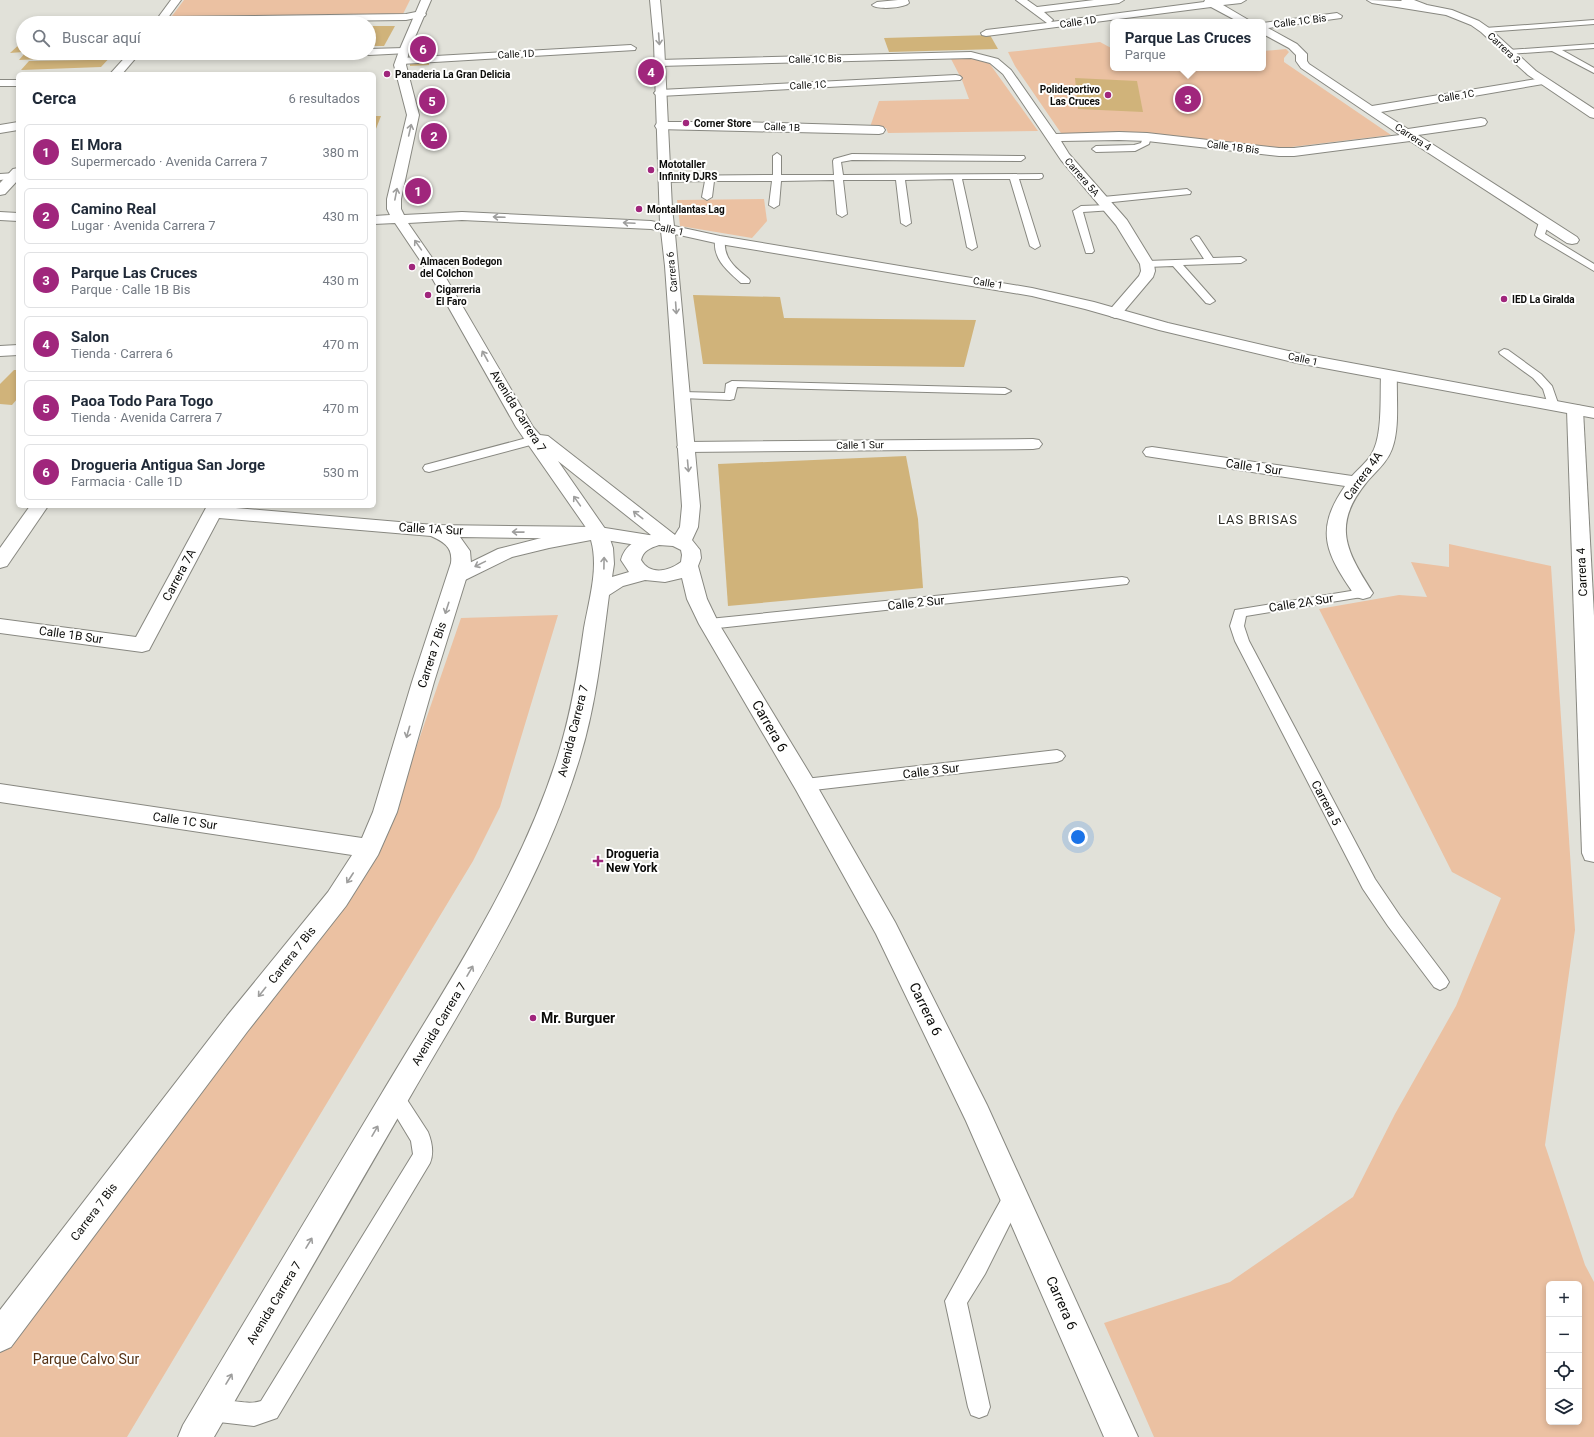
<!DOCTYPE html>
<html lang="es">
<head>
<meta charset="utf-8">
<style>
	body { margin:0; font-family:Roboto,sans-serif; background:#f6f6f7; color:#1f2937 }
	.controls { position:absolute; right:12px; bottom:12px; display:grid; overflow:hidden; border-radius:6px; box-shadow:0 2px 6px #0003 }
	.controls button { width:36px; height:36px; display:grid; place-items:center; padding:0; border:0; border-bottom:1px solid #e0e1e3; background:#fff; color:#1f2937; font:20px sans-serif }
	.you { position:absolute; left:1078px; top:837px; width:14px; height:14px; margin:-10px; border:3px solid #fff; border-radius:50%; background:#1a73e8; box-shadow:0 0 0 6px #1a73e833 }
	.badge { display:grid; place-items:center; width:26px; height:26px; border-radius:50%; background:#a0267c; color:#fff; font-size:13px; font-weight:700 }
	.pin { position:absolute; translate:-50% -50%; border:2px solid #fff; box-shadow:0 1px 4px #0006 }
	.popup { position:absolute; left:1110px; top:19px; width:156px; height:52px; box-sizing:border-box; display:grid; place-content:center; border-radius:6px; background:#fff; filter:drop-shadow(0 1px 3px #0005); font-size:13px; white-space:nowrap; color:#747a83 }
	.popup b { font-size:15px; color:#1f2937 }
	.popup::after { content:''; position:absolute; left:50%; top:100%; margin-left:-8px; border:8px solid transparent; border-top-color:#fff }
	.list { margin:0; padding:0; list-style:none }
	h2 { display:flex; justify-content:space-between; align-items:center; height:52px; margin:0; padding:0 16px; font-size:17px }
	h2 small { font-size:13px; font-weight:400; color:#747a83 }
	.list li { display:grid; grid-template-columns:26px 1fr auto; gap:12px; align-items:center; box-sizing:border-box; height:56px; margin:0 8px 8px; padding:0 8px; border:1px solid #e0e1e3; border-radius:6px }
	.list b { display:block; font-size:15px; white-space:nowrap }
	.list p { margin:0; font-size:13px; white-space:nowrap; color:#747a83 }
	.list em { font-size:13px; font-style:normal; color:#747a83 }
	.icon { flex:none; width:22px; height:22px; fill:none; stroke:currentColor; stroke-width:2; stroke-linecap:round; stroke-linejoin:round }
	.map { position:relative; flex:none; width:1594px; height:1437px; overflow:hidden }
	.search { position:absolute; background:#fff; box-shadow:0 2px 6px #0003; left:16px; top:16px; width:360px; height:44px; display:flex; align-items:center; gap:10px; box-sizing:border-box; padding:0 14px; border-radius:22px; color:#747a83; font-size:15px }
	.panel { position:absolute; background:#fff; box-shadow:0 2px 6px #0003; left:16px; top:72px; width:360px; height:436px; border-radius:6px }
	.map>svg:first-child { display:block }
</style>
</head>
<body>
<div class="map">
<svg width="1594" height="1437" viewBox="0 0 1594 1437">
	<rect width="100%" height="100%" fill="#e1e1d9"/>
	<g fill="#ebc1a2" fill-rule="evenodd">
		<path d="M184,0H410L403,14L172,16Z"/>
		<path d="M1100,42L1113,49V68H1263V51L1286,49L1289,52L1284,58V62L1391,135L1283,148L1063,136L1015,66L1008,52Z"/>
		<path d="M950,57L987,60L1038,131L888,133L886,128L870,127L879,101L969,99L962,80Z"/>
		<path d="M764,199L767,221L752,238L680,226L677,200Z"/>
		<path d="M1449,544L1551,566L1575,930L1545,1145L1585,1265L1594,1282V1437H1154L1104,1323L1230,1282L1353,1197L1395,1114L1456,1006L1501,898L1452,872L1319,609L1399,595L1427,597L1411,562L1449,567ZM1549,1284H1579V1422H1549Z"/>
		<path d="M558,615L500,807L473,861L289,1166L127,1437H0V1348L395,809L461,618Z"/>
	</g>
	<g fill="#d0b37a">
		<path d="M369,26H395L384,46H369Z"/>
		<path d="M990,35L998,49L889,52L884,38Z"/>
		<path d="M23,41V52L10,53Z"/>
		<path d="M25,53H48L42,59L19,60Z"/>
		<path d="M94,53H114L101,67L21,70L29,61L88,60Z"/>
		<path d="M429,61V65L410,66V63Z"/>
		<path d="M637,66H654L655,71L638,72Z"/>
		<path d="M1075,78L1137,81L1143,112L1078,109Z"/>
		<path d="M445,94V102L425,103L426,95Z"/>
		<path d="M374,116H381L374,134Z"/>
		<path d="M446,127L443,143L420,144L425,128Z"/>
		<path d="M693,295L780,297L784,318L976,320L964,367L703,364Z"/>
		<path d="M14,370H18V398L12,405L0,404V384Z"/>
		<path d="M906,456L918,519L923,588L728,606L718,464Z"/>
	</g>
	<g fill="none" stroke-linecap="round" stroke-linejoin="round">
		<g stroke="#888881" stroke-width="2">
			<g id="lane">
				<path d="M1594,20V24L1485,32L1481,30L1485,28Z"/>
				<path d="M1594,44V48L1562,50L1594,68V73L1552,51L1508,54L1504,52L1508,50Z"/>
				<path d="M1147,134L1151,137L1149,144L1135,151L1096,152L1092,149L1096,146L1134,145L1141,143L1144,135Z"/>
				<path d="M777,153L781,156V175H834L833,161L834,159L852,154L1024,156L1025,158L1021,161L852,160L841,162L843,175L1042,174L1043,176L1042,178L1039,179H1019L1040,246L1035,249L1030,246L1010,179H962L977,247L972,250L967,247L953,179L905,180L911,223L906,226L901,223L896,180H843L847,214L842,217L837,214L834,180L781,181L779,205L774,208L769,205L772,181H714L712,197L707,200L702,197L705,181L663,182L659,179L663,176L773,175V156Z"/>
				<path d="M15,173L18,174V178L0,180V174Z"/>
				<path d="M1187,189L1191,192L1190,194L1103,203L1098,200L1103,197Z"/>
				<path d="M1110,205L1113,206L1115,208L1113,210L1083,212L1094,251L1092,253H1086L1073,211L1081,206Z"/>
				<path d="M1544,219L1549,222L1545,234L1594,264V271L1537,237L1535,235L1539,222Z"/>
				<path d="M1196,236L1199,237L1213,258L1241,257L1246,260L1241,263L1183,265L1215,301L1210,304L1206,303L1173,266L1147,267L1142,264L1147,261L1204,259L1191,239Z"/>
				<path d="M720,237L725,240C723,259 736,268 749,279L750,281L749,283H741C728,271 713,260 715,240Z"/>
				<path d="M1504,349L1508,350L1541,374L1552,386L1559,406L1557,408H1549L1543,389L1533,378L1500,354L1499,352Z"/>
				<path d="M732,381L1005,388L1011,391L1005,394L737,387L734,399L730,400L682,398L678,397L676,395L678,393L682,392L725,393L726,384Z"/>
				<path d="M534,436L538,437L540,440L538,443L429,472L425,471L423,468L425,465Z"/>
				<path d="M1122,577L1127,578L1129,581L1127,584L709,629L704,627L702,624L704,621L709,619Z"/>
				<path d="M1363,589L1368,590L1370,593L1368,596L1246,616L1244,626L1249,641L1375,879L1400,916L1446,977L1449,982L1446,987L1440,990L1434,987L1388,926L1363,889L1235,641L1230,626L1235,610Z"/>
				<path d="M1057,750L1062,752L1065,756L1062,760L1057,762L805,791L799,789L797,785L799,781L805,779Z"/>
				<path d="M395,1089L402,1092L428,1132C432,1142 434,1153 430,1163L277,1418L254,1426L210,1421L202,1418L199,1410L202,1402C221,1394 242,1407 261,1401L413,1154L411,1141L385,1098L388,1092Z"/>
				<path d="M1014,1186L1021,1189L1024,1196L985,1274L967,1303L990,1407L987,1415L979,1418L971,1415L968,1407L945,1301L1007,1189Z"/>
			</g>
		</g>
		<g stroke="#888881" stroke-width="2">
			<g id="street">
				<path d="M898,0H908L909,3C905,8 876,10 872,5L877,2Z"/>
				<path d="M1016,0H1027L1037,7L1094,0H1124L1119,3L1044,12L1053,20L1051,22L1204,2L1205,0H1246L1241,3L1223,5L1252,22H1239L1211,7L986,36L982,35L981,33L986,30L1047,23Z"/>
				<path d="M421,11L426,14L425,16L406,20L154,23L155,21L167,17L406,14Z"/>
				<path d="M1337,13L1342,16L1341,18L1268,28L1297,44L1307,54V61L1309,64L1372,106L1543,78L1547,79L1549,81L1547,83L1543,84L1381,112L1408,129L1481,118L1485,119L1487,122L1485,125L1481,126L1418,135L1577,237L1579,240L1577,243L1572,244L1567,243L1410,141L1294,156H1279L1147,141L1119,140L1061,141L1069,154L1127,220L1154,264L1155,271L1153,277L1120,316L1115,318L1110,316L1107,313L1139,276L1141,271L1140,264L1116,225L1061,160L1003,74L990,63L971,58L659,66L653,63L659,60L971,52L998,59L1011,70L1056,134L1119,132L1147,133L1279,148H1294L1400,135L1301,68L1296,61V55L1289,48L1263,34V23Z"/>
				<path d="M631,45L636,48L635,50L401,64L396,61L401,58Z"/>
				<path d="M404,48L409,51L408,53L369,55L364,53H369V49Z"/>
				<path d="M129,53H313L308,56L133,58L129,57L128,55Z"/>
				<path d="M956,75L960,76L962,78L960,80L660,96L656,95L654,93L656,91L660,90Z"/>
				<rect x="0" y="80" width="18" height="6"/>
				<path d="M661,122H742L879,126L883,127L885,130L883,133L879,134L657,129L655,126L657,123Z"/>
				<path d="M18,345V355L0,356V346Z"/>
				<path d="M1389,371L1395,373L1397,376C1396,399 1400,427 1392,449C1387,463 1375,472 1366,483C1331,526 1347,552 1373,593L1370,597L1363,599L1356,597C1327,555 1313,532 1345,486L1152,457L1146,456L1143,452L1146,448L1152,447L1352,476C1358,469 1366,463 1371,455C1383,437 1380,398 1381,376L1383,373Z"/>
				<path d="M1575,405L1581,406L1583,410L1594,616V862L1585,860L1582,853L1567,410L1569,406Z"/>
				<path d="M1033,439L1039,440L1042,444L1039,448L1033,449L686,452L680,451L677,447L680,443L686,442Z"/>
				<path d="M30,506H48L7,566L0,568V548Z"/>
				<path d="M207,506H225L224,507L434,525L599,527L649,535L656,537L659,541L656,545L649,547L599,539L460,537L470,551L471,563L434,682L397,812L378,855L346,906L247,1032L11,1347L0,1352V1310L227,1016L328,892L352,855L0,802V784L362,838L373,812L412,682L451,563C453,547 444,542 431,536L219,518L149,650L142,652L0,633V619L136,637Z"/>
			</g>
		</g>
		<g stroke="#888881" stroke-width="2">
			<g id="secondary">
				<path d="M171,0H181L164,23H154Z"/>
				<path d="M421,0H431L409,51L406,65L419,115L401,199V209L404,215L462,212L651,221L660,223L654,43L650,0H660L664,43L672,208L674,226L720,236L1032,288L1094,302L1168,323L1297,353L1594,408V418L1297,363L1159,330L1085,309L1032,296L720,244L675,234L700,506L698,527L692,540L700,550L701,558L698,566L707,599L719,624L813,779L895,922L987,1105L1138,1437H1104L966,1121L876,934L796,790L699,624L687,599L682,578L665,582L645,580L623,586L609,595C602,649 596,705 580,757C544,877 476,983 414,1090C347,1205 281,1321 214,1437H178L183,1425C249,1314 316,1203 382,1093C447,984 520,877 558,755C571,714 578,671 584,628C589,600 599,568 591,540L549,548L512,557L465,580L458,582L451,580L448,576L451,572L498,549L549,536L587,529L516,427L432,278L395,223L374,224V216L390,215L387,209V199L407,115L394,65L399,51ZM462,220L651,229L661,231L665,266L682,506L680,527L675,535L548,436L540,435L533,427L446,278L408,223ZM558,461L651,535C637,539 625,545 621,560L629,572L612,577L614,564L613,548L608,533ZM659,545L673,546L681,550L682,555L681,562C669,571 650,576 641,560C643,551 650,548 659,545Z"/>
				<path d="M1367,0L1402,1L1401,0H1414L1427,5L1452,10L1479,21L1489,28L1536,71L1594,109V118L1590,117L1528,75L1481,32L1471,25L1446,15L1372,3Z"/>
				<path d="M129,53H140L122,74H110Z"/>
				<path d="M18,122V130L0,133V125Z"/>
				<path d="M18,168V180L5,194L0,195V183L13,169Z"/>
				<path d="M0,212L18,213V221L0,220Z"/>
			</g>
		</g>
		<use href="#lane" fill="#fff" fill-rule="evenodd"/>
		<use href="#street" fill="#fff" fill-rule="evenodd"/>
		<use href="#secondary" fill="#fff" fill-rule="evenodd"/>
	</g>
	<defs><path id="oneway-shaft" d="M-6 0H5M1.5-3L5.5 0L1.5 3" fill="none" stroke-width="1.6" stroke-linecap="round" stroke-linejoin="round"/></defs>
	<g stroke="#9e9e9d">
		<use href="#oneway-shaft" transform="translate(659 39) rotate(86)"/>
		<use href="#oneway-shaft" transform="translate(410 130) rotate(-77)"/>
		<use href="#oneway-shaft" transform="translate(396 194) rotate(-79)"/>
		<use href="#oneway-shaft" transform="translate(499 217) rotate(-178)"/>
		<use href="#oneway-shaft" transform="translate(629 223) rotate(-177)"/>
		<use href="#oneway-shaft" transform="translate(418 245) rotate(-125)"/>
		<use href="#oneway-shaft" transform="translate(676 308) rotate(86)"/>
		<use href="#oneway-shaft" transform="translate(485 356) rotate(-119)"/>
		<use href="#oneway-shaft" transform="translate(688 466) rotate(85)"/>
		<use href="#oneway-shaft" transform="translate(577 501) rotate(-125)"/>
		<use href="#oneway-shaft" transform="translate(638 515) rotate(-142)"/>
		<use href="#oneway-shaft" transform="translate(518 532) rotate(-179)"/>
		<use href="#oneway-shaft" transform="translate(604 563) rotate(-89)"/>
		<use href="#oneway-shaft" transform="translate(480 564) rotate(154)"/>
		<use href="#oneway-shaft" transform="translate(447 608) rotate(108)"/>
		<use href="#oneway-shaft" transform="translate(408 732) rotate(106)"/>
		<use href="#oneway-shaft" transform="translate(350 878) rotate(123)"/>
		<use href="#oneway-shaft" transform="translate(470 971) rotate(-60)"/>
		<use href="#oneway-shaft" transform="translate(262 992) rotate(129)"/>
		<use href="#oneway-shaft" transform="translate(375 1131) rotate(-60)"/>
		<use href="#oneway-shaft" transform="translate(309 1243) rotate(-59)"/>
		<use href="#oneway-shaft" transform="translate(229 1379) rotate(-59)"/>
	</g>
	<g fill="#a0267c" stroke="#fffffe" stroke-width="1.5">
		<circle cx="387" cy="74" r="4"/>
		<circle cx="1108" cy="95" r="4"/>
		<circle cx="686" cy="123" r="4"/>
		<circle cx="651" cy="170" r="4"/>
		<circle cx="639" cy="209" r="4"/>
		<circle cx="412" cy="267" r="4"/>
		<circle cx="428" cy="295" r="4"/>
		<circle cx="1504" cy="299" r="4"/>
		<path d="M596 855h4v4h4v4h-4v4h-4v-4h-4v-4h4z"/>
		<circle cx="533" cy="1018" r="4"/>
	</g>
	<g text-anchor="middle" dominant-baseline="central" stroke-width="4" stroke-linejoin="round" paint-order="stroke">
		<g font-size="10" fill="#0c0c0a" stroke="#fffffe">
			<text transform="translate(1300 21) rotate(-7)">Calle 1C Bis</text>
			<text transform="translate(1078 22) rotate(-8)">Calle 1D</text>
			<text transform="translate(1504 48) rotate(43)">Carrera 3</text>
			<text transform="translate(516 54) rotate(-3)">Calle 1D</text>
			<text transform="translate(815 59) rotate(-1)">Calle 1C Bis</text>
			<text transform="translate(808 85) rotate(-3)">Calle 1C</text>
			<text transform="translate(1456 96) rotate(-9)">Calle 1C</text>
			<text transform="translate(782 127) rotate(2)">Calle 1B</text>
			<text transform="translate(1413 137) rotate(33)">Carrera 4</text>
			<text transform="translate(1233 147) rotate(7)">Calle 1B Bis</text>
			<text transform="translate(1082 177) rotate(49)">Carrera 5A</text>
			<text transform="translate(669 229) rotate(13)">Calle 1</text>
			<text transform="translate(672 272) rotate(-96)">Carrera 6</text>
			<text transform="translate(988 283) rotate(10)">Calle 1</text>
			<text transform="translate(1303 359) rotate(12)">Calle 1</text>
			<text transform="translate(860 445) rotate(-1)">Calle 1 Sur</text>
		</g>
		<g font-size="10" font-weight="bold" fill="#0c0c0a" stroke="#fffffe" text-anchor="start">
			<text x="395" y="74">Panaderia La Gran Delicia</text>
			<text x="1100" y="89" text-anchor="end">Polideportivo<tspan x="1100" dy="12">Las Cruces</tspan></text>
			<text x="694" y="123">Corner Store</text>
			<text x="659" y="164">Mototaller<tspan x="659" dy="12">Infinity DJRS</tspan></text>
			<text x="647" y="209">Montallantas Lag</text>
			<text x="420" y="261">Almacen Bodegon<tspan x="420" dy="12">del Colchon</tspan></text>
			<text x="436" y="289">Cigarreria<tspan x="436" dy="12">El Faro</tspan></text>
			<text x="1512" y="299">IED La Giralda</text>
		</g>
		<g font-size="12" fill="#0c0c0a" stroke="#fffffe">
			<text transform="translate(518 411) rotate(58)">Avenida Carrera 7</text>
			<text transform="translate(1254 467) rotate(8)">Calle 1 Sur</text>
			<text transform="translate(1363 476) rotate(-54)">Carrera 4A</text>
			<text transform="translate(431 529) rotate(3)">Calle 1A Sur</text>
			<text transform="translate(1582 572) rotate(-93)">Carrera 4</text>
			<text transform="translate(179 575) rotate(-62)">Carrera 7A</text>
			<text transform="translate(916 603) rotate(-6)">Calle 2 Sur</text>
			<text transform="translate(1301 603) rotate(-9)">Calle 2A Sur</text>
			<text transform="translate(71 635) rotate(8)">Calle 1B Sur</text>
			<text transform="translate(432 655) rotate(-72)">Carrera 7 Bis</text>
			<text transform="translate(573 731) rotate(-76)">Avenida Carrera 7</text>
			<text transform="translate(931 771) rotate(-7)">Calle 3 Sur</text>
			<text transform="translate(1326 803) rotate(62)">Carrera 5</text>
			<text transform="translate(185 821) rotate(8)">Calle 1C Sur</text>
			<text transform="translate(292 955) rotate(-52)">Carrera 7 Bis</text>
			<text transform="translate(439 1024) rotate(-59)">Avenida Carrera 7</text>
			<text transform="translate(94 1212) rotate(-53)">Carrera 7 Bis</text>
			<text transform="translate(274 1303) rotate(-59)">Avenida Carrera 7</text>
		</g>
		<g font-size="12" font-weight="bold" fill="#0c0c0a" stroke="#fffffe" text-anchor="start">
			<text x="606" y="854">Drogueria<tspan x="606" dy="14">New York</tspan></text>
		</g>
		<g font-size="13" letter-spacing="1" fill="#2d2d27" stroke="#fffffe">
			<text x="1258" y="519">LAS BRISAS</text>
		</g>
		<g font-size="14" fill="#0c0c0a" stroke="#fffffe">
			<text transform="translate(770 726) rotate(60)">Carrera 6</text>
			<text transform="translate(926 1009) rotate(64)">Carrera 6</text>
			<text transform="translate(1062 1303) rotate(66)">Carrera 6</text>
		</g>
		<g font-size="14" font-weight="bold" fill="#0c0c0a" stroke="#fffffe" text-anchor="start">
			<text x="541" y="1018">Mr. Burguer</text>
		</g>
		<g font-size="14" fill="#543012" stroke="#fffffe">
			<text x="86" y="1359">Parque Calvo Sur</text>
		</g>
	</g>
</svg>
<div class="controls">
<button>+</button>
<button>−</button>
<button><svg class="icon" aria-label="locate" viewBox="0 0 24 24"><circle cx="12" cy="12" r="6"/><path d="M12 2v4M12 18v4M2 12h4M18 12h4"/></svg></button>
<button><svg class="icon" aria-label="layers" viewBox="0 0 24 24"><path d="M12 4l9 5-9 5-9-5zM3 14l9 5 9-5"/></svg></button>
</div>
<div class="you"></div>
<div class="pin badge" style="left:418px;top:191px">1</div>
<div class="pin badge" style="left:434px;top:136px">2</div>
<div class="pin badge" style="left:1188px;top:99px">3</div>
<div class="popup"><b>Parque Las Cruces</b>Parque</div>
<div class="pin badge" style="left:651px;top:72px">4</div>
<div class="pin badge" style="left:432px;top:101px">5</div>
<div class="pin badge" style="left:423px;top:49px">6</div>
<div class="search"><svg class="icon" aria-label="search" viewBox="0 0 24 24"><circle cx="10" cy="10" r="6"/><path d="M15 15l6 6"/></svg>Buscar aquí</div>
<section class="panel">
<h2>Cerca<small>6 resultados</small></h2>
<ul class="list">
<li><span class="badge">1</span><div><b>El Mora</b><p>Supermercado · Avenida Carrera 7</p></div><em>380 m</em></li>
<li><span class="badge">2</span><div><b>Camino Real</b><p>Lugar · Avenida Carrera 7</p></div><em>430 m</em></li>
<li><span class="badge">3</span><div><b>Parque Las Cruces</b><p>Parque · Calle 1B Bis</p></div><em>430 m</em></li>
<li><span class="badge">4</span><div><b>Salon</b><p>Tienda · Carrera 6</p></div><em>470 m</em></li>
<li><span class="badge">5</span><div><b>Paoa Todo Para Togo</b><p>Tienda · Avenida Carrera 7</p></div><em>470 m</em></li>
<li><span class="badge">6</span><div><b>Drogueria Antigua San Jorge</b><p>Farmacia · Calle 1D</p></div><em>530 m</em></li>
</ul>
</section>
</div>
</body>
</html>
